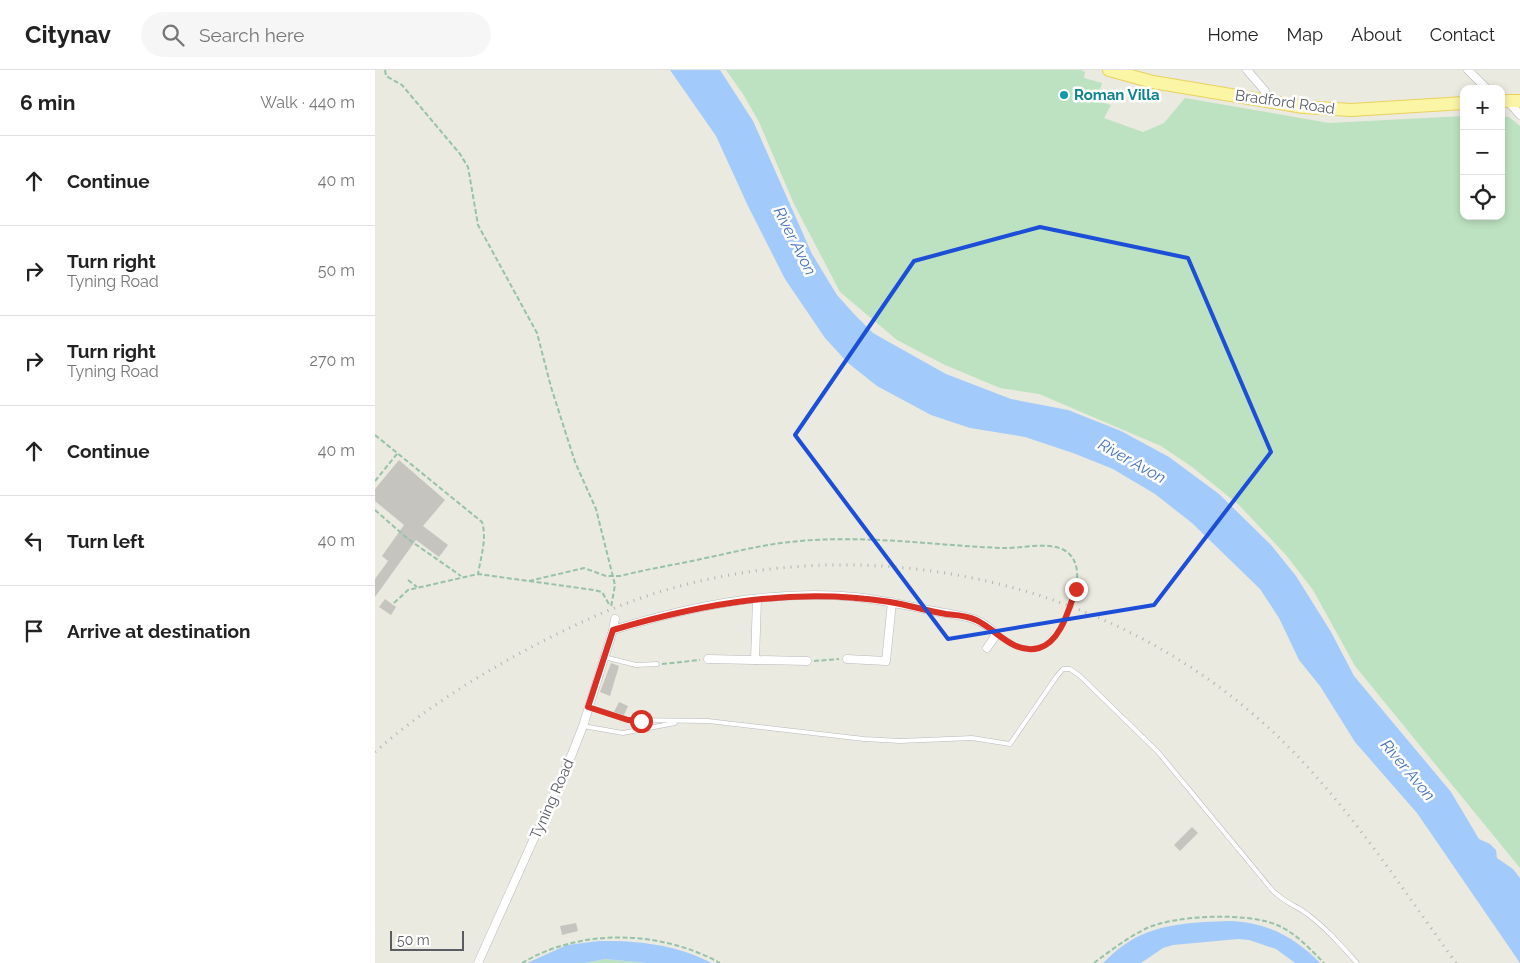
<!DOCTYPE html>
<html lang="en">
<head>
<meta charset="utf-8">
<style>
	body { margin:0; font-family:Raleway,sans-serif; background:#f6f6f6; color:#222 }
	.controls { position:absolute; right:15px; top:15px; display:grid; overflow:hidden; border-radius:10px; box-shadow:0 2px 8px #0003 }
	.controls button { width:45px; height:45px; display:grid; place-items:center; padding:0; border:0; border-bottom:1px solid #e0e0e0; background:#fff; color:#222; font:25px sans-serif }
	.scale { position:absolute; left:15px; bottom:12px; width:74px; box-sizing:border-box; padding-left:5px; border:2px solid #595c61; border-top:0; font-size:14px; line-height:18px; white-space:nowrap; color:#595c61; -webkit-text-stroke:4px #fff; paint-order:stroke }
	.stop { position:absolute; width:15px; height:15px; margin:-11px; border:4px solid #d93025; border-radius:50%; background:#fff }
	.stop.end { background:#d93025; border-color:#fff; box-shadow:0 1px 5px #0008 }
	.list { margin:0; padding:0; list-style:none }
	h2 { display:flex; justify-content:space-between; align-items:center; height:65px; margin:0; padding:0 20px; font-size:21px }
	h2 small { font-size:16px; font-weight:400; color:#767676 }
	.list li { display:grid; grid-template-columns:32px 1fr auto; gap:15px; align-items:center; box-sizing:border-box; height:90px; padding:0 20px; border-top:1px solid #e0e0e0 }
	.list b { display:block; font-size:19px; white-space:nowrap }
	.list p { margin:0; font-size:16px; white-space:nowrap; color:#767676 }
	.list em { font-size:16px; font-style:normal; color:#767676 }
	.icon { flex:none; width:28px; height:28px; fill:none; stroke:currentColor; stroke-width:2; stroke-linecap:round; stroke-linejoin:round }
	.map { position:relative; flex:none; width:1145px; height:893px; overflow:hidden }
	header { display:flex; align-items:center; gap:30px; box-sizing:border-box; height:70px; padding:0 25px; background:#fff; border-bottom:1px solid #e0e0e0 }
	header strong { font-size:24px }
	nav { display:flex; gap:28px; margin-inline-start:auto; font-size:18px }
	.search { width:350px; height:45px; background:#f6f6f6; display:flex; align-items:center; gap:12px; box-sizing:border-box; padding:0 18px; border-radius:28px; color:#767676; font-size:19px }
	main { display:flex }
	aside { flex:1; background:#fff }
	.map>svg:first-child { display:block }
</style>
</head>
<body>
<header>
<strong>Citynav</strong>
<div class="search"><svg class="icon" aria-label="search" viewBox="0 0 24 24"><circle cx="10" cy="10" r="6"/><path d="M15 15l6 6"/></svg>Search here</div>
<nav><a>Home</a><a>Map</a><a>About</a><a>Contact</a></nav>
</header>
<main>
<aside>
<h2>6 min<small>Walk · 440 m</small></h2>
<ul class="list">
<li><svg class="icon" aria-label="ahead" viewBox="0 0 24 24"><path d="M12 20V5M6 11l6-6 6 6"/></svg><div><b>Continue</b></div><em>40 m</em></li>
<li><svg class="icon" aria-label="right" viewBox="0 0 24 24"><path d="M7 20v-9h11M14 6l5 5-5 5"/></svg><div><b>Turn right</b><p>Tyning Road</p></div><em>50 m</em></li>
<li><svg class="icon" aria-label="right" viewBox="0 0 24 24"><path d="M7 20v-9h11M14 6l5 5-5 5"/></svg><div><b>Turn right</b><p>Tyning Road</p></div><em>270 m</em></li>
<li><svg class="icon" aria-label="ahead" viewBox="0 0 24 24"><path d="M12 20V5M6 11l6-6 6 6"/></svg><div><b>Continue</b></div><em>40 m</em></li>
<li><svg class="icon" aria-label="left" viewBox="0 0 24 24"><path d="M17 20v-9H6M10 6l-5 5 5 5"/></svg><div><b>Turn left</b></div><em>40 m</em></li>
<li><svg class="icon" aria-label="arrive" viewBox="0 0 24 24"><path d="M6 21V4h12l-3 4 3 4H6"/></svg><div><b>Arrive at destination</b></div></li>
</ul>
</aside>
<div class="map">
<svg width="1145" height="893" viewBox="0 0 1145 893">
	<rect width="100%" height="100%" fill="#ebeae0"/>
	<g fill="#bde2c1">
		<path d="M351,0H706L710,2L709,8L727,13L722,31L736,35L729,48L768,62L789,53L810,28L954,53L1089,46V146H1126V46L1134,47L1145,56V798L980,596L938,520L911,485L864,435L817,397L786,376L664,324L625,318L570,295L522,270L465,222L419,134L384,52L368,24Z"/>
		<path d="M230,889L273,893H210Z"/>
	</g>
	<g fill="#a2cafa">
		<path d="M295,0H345L378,51L437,184L462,225L479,244L498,263L512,271L571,304L636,329L693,340L746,361L794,387L844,424L896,475L921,506L956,562L979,606L1076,722L1104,769L1115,774L1121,780L1122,788L1138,799L1145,808V893L1042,743L980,672L945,616L924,590L904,548L885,519L817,453L780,424L738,399L698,383L650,367L595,358L556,345L502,316L473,293L450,268L410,209L373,136L341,66Z"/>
		<path d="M854,851C891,852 920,867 945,893H920L901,879L874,870L863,869L798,875L788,878L766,893H728C736,885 745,877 755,871C784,853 822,852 854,851Z"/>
		<path d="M224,871C263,870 303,875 337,893H273L230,889L210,893H152L192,875Z"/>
	</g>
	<g fill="#c6c4be">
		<path d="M24,390L70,430L48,456L73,475L64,487L41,470L0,527V509L13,491L7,486L29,455L0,431V419Z"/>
		<path d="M10,529L21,537L16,545L4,537Z"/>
		<path d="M236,593L244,596L235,626L225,622Z"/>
		<path d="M244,632L253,636L249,645L239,642Z"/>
		<path d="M817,757L823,763L805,781L799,775Z"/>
		<path d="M201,853L203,861L187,865L185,856Z"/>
	</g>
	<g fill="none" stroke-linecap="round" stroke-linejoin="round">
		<g stroke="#b6b8bd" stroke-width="5">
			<g id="service">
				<path d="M229,587L261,595L282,594"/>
				<path d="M213,637L253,650L333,651L489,669L525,671L597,668L635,674L682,606L688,599H695L705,606L783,682L898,821C908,831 919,835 931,843C950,857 966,875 982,893"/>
				<path d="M208,656L248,663L300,653"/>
			</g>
		</g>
		<g stroke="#b6b8bd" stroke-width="9">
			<g id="minor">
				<path d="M872,0L890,21L891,31"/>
				<path d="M1093,0L1112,19"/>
				<path d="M1133,31L1145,45"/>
				<path d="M238,560C316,536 399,519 481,527C508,530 533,536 559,541C582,546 606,545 621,565L612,578"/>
				<path d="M333,589L432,591"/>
				<path d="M472,589L511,591L517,532"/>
				<path d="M380,590L382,529"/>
				<path d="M103,893L197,684L208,656L238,560L240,549"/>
			</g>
		</g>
		<g stroke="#e9d15b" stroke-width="14">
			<g id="primary">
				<path d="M734,0L778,12L928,37L976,40L1089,33"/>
				<path d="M1126,31H1145"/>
			</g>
		</g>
		<g stroke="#97c2a8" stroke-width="2" stroke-dasharray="5 2.5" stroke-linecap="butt">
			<path d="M10,0L11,6L27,15L85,84L93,97L103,155L162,263L176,317L200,392L221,439L240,515L236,537"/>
			<path d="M0,365L107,452C112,469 106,486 103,504"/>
			<path d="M0,411L22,384"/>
			<path d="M0,440L33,469L86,506"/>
			<path d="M33,510L42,517"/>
			<path d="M154,511L209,498L231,506H245C272,499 299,495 326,489C356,483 385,475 415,472C485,464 555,475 626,478C645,479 671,471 689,480C700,486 703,498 702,510C700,533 683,584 651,579C643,577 635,573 627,568"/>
			<path d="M19,533L33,520L103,504L219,520L227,522L235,536"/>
			<path d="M439,591L464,589"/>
			<path d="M287,594L325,590"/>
			<path d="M147,893C206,858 285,860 345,893"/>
			<path d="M719,893C735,881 752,868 770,859C798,845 873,842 902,855C921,863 935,879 949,893"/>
		</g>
		<use href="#service" stroke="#fff" stroke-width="4"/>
		<use href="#minor" stroke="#fff" stroke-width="8"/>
		<use href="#primary" stroke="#fbf6a6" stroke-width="12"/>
		<path stroke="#b1b2b2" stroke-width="3" stroke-dasharray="1 6" stroke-linecap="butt" d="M0,682C45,642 96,610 149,581C200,554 253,529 309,515C506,464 723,511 878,644C960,714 1018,806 1081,893"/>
	</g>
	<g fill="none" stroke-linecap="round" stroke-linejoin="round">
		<path stroke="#d93025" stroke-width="6" d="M266,651L253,650L213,637L238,560C329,533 421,517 515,532C534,535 552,541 571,544C582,545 591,545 601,550C621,559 638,585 664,578C686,572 694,538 701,519"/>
	</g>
	<path fill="none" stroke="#1d4ed8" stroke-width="4" stroke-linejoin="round" d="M665,157L813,188L896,382L779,535L573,569L420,365L539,191Z"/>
	<circle fill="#0f9aa8" stroke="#fff" stroke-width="2" cx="689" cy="25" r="5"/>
	<g text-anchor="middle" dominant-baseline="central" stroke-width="5" stroke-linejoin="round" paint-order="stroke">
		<g font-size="15" font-weight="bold" fill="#0d838f" stroke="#fff" text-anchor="start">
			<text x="699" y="25">Roman Villa</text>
		</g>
		<g font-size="15" fill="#595c61" stroke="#fff">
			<text transform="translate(910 32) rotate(8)">Bradford Road</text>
			<text transform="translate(177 729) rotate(-66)">Tyning Road</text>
		</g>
		<g font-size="16" font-style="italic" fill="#4673bc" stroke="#fff">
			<text transform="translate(420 171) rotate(63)">River Avon</text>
			<text transform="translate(757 391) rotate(29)">River Avon</text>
			<text transform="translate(1033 700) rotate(50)">River Avon</text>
		</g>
	</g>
</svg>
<div class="controls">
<button>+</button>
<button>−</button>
<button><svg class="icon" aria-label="locate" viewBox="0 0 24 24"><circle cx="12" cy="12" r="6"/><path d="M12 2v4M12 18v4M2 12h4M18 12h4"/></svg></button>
</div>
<div class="scale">50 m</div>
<div class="stop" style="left:266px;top:651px"></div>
<div class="stop end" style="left:701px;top:519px"></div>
</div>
</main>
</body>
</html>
